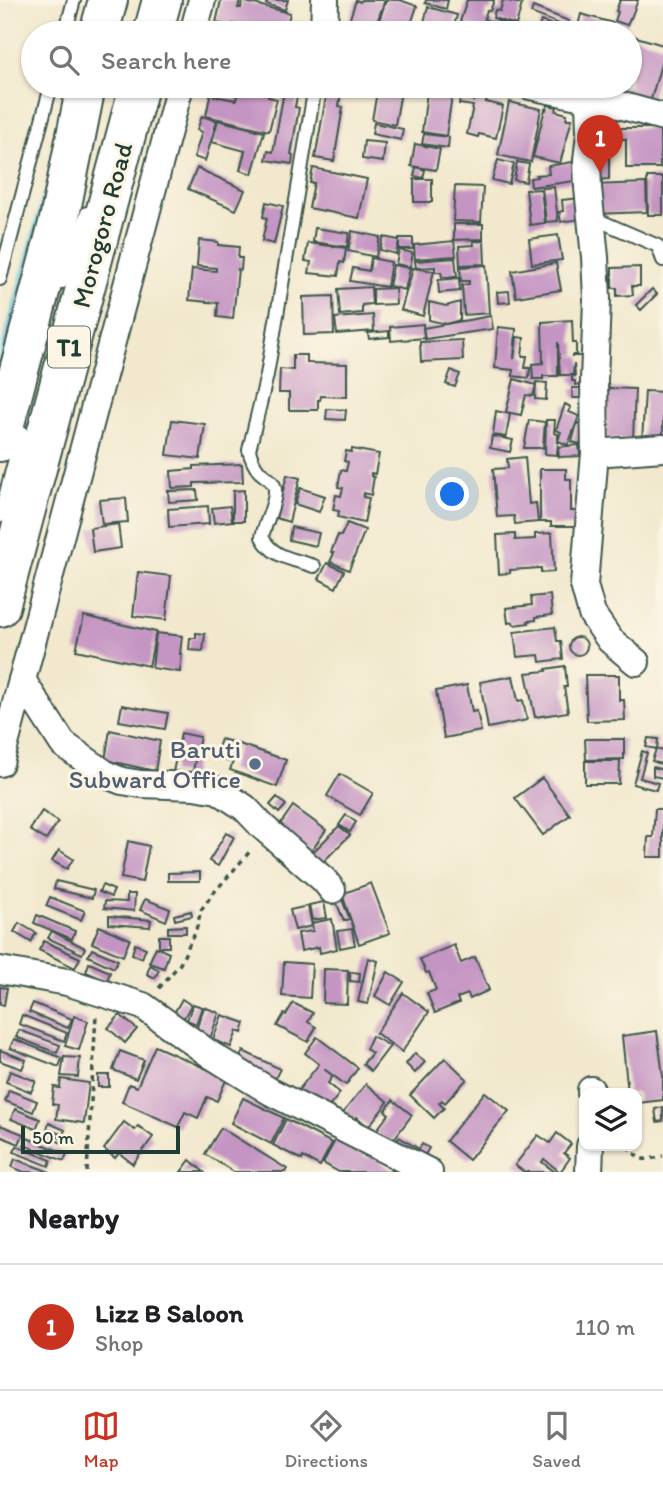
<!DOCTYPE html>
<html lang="en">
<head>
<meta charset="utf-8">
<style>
	body { margin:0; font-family:Itim,sans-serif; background:#f6f6f6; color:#202124 }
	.controls { position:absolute; right:21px; bottom:21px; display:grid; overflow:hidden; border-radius:14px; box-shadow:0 2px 5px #0004 }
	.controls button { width:63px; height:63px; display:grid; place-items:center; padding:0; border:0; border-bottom:2px solid #e0e0e0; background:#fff; color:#202124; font:35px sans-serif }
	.scale { position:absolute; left:21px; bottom:18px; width:159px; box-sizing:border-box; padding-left:7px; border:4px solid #1f3d34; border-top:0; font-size:19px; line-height:24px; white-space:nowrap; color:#1f3d34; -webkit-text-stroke:5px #fcf5e5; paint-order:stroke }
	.you { position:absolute; left:453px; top:495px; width:24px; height:24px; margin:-18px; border:5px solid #fff; border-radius:50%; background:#1a73e8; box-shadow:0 0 0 10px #1a73e833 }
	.badge { display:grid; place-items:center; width:46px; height:46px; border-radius:50%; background:#c8321e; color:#fff; font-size:23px; font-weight:700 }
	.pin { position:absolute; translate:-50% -58px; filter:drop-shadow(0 2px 4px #0008) }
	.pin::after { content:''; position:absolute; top:37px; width:24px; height:21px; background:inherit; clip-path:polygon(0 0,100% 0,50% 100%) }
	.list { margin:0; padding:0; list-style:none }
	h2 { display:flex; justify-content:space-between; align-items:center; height:91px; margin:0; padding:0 28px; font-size:30px }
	h2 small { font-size:23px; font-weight:400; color:#757577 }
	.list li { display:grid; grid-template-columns:46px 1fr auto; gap:21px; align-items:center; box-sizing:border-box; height:126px; padding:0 28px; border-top:2px solid #e0e0e0 }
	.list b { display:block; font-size:26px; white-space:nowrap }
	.list p { margin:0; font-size:23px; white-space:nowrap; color:#757577 }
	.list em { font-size:23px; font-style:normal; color:#757577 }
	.icon { flex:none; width:38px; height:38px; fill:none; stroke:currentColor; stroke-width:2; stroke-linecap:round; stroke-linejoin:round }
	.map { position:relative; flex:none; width:663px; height:1172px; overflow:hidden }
	.search { position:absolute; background:#fff; box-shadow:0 2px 5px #0004; left:21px; right:21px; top:21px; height:77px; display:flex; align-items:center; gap:18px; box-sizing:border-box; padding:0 24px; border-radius:38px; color:#757577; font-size:26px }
	.sheet { height:217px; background:#fff }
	nav { display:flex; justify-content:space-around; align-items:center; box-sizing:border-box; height:98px; border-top:2px solid #e0e0e0; background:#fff; font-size:19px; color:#757577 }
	nav a { display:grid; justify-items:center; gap:4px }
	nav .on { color:#c8321e }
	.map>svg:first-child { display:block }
</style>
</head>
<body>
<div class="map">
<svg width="663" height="1172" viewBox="0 0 663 1172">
	<rect width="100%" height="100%" fill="#fcf5e5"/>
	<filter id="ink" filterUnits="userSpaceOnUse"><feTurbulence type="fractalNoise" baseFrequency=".0143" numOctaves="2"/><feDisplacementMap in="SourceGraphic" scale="14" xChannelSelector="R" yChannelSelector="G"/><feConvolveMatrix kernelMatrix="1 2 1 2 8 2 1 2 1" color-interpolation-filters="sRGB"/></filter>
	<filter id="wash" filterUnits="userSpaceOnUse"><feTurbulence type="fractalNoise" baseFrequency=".00686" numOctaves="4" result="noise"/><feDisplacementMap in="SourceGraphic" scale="28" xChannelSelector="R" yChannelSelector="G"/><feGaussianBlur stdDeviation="1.57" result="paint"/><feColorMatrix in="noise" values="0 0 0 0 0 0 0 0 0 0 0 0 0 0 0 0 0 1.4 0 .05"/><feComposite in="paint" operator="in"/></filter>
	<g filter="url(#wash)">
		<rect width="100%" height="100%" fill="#f1e8cd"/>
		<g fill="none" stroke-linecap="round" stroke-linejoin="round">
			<path stroke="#5bc0d8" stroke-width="6" d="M0,363L45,196"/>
		</g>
		<g id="blocks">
			<g fill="#c494c3">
				<path d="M221,0H240L238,8H241L242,1L290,13L285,33H257L237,28V25L233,24L232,27L216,23Z"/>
				<path d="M268,0H288L285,10L266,4Z"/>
				<path d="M356,0L360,2L361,0H385L373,33H352L353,29L347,27Z"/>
				<path d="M386,0H400L417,6L408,33H375Z"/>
				<path d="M426,0H448L446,9L425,3Z"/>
				<path d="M467,0H494L490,11L487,10L484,19L495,23L491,33L460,22Z"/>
				<path d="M503,0L522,4L516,25L493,18L495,10L500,11Z"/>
				<path d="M620,0H638L631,18H630L627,25L615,21L618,12L616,11Z"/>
				<path d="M428,7L457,15L452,33H421Z"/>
				<path d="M533,7L569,21L567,27L531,13Z"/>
				<path d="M581,14L613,23L610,33H588L577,30Z"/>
				<path d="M498,21L517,26L515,33H495Z"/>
				<path d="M541,21L574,33H537Z"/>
				<path d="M464,25L488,33H462Z"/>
				<path d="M630,35L663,45V57L650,103L611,91L613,86H630Z"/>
				<path d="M212,86H234L232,94L215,90L214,96L236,100L239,86H278L277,91L270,89L268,97L277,99L269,131L206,116Z"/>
				<path d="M285,86H299L295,107L299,108L291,154L293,155L292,164L266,160L268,151L273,152Z"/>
				<path d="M328,86H342L339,106L343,107L334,161L315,158Z"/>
				<path d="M378,86H402L395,125L372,120Z"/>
				<path d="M461,91L474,94L473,102L475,95L487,98L486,102L503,106L496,138L479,134L478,137L467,134L473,106L459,104Z"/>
				<path d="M427,92L452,96L446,136L422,132Z"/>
				<path d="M509,102L541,109L531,162L498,155Z"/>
				<path d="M548,105L557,107L556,111L567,114L566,119H572L560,163L533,157L545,109L546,110Z"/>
				<path d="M599,115L617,118L615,136L596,133Z"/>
				<path d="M202,116L217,121L205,161L194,157L202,132L197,130Z"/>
				<path d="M218,120L264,132L252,174L240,170L245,151L212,142Z"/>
				<path d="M374,123L403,129L401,140L372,134Z"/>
				<path d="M618,128H660V168H626V139H618Z"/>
				<path d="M424,134L449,137L448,148L422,144Z"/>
				<path d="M364,141L385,143L383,162L362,159Z"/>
				<path d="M415,144L440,149L436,170L411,166Z"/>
				<path d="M593,155H609V179L594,180Z"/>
				<path d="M498,160L514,164L509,184L492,180Z"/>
				<path d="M517,162L529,164L526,182L514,180Z"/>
				<path d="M573,162L575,181L531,187L530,178L537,177L536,175L549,174L548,166Z"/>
				<path d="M416,167L425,170L423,178L414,176Z"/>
				<path d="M197,168L245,190L236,210L188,189Z"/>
				<path d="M313,168L367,179L359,218L309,208L314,183H310Z"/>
				<path d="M647,177H663V215H648Z"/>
				<rect x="414" y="179" width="18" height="23"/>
				<path d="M646,183L647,212L594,214L593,185Z"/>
				<path d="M455,186L483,187L481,222L453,221Z"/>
				<path d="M554,187L558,221L546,222L542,188Z"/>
				<path d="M541,189L545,223L530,225L526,190Z"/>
				<path d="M580,198L582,219L561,222L559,212L563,211L562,200Z"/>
				<path d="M266,202L283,206L274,244L262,241L267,218L263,217Z"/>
				<path d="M454,224H483V239L454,240Z"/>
				<path d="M315,228L349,233L347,247L313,242Z"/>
				<path d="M352,231L380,237L376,257L348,251Z"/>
				<path d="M558,235L562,260L532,264L529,239Z"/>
				<path d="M383,237L399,240V238H413V249H399V241L396,254L380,250Z"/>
				<path d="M199,240L218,242V245L239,247L238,258H242L241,270L238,269L233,319L217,317L218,303L189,300L192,269L216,271V268L197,266Z"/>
				<path d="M454,241L456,256L415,259L414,245Z"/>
				<path d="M473,241H484L485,264L460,265L459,246L474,245Z"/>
				<path d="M308,243L346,248L344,263L340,262L338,276L309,273L311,262L305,261Z"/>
				<path d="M399,250L413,253L410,267L396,264Z"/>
				<path d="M371,258L391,262L387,287L350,281L353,268L369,271Z"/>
				<path d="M455,258L457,277H442L441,272H435V267L416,268L415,261Z"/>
				<path d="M556,263L561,290L516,297L512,271Z"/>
				<path d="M393,265L410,268L405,290L389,286Z"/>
				<path d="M486,265L489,313L464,315L462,285L469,284V281H461L460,267Z"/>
				<path d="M640,267V286H632L633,295L617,296V288H612V268Z"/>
				<path d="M413,268L434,271L423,316L401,310Z"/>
				<path d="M459,278L460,291L439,293L438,280Z"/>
				<path d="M371,287L372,304L362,305V313L340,315L338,289Z"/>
				<path d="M395,288L396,304L373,305V289Z"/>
				<path d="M652,289L657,294L641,310L636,305Z"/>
				<path d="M509,291L510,302L498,303L497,292Z"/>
				<path d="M333,296L334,334L304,335L303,297Z"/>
				<path d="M429,302L446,306L460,302V320L446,324L429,320Z"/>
				<path d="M373,315L374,331L337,334L335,318Z"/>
				<path d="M491,316L493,329L425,339L423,328Z"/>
				<path d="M572,320L573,343H576V355H572V356H581L582,384L575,385V381H572V376H575L574,363L573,375H560L558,342V376H543V379H533L532,364L543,363L542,322Z"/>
				<path d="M423,324L424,338L391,341L390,327Z"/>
				<path d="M498,327L516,329L514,359L517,337L524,338L522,356H527L525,368H530L529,378L513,376V370L495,368Z"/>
				<path d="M389,331V337L369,339L368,333Z"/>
				<path d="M462,340L463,360L421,362L420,342Z"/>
				<path d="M293,355H307V363L347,364V397L321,396L320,400H318V410H289V393H279L280,369L293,370Z"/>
				<path d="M451,370L460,374L455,387L446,384Z"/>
				<path d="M514,379L536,385L533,396L526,395L521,415L506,412Z"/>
				<path d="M536,382L547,383L546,400L535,399Z"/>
				<path d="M572,388H584L585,398H573Z"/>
				<path d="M608,388L635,389L633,440L607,439Z"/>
				<path d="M645,391L663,392V442L642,441Z"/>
				<path d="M565,404L571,407L569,412L579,416L568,445L558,441L557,455L545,454L546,420H555L554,433L558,434V441L561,432L556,430Z"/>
				<path d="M327,409L346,410L345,420L326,419Z"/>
				<path d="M496,411L510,414L506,437L493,435Z"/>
				<path d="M172,420L205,424L200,459L167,455Z"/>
				<path d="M529,420L545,422L543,448H524Z"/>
				<path d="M577,423L585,425L580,444L572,442Z"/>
				<path d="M492,436L513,440L510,452L490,448Z"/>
				<path d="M579,445L580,456L559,457L558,447Z"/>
				<path d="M352,449L379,454L375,474L371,473V476L374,477L371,495L364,493L363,497L369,498L364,523L338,517L339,511L333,510L336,495L341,496L343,488L338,487L341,470L346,471L348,462L344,461L346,451L351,452Z"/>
				<path d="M525,457L529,504L536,503L538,522L515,524L514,516L497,517L493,469L508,468L507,459Z"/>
				<path d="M242,464L243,482L194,483V487L172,488L171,471L194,469V466Z"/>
				<path d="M540,469H566V479H571V511H579V526H551V522H540Z"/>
				<path d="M287,475L300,478L289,522L276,518Z"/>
				<path d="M300,488L325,496L319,512L295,504Z"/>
				<path d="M197,490L198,500L169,502L168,491Z"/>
				<path d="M244,490V521H233V491Z"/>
				<path d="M126,498L128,522L102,524L99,500Z"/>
				<path d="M208,506L209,524L169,527L168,509Z"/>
				<path d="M230,506L232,521L214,523L212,508Z"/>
				<path d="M347,523L365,530L349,570L330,562L334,553L331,552L338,535L341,536Z"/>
				<path d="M118,524L121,548L93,552L90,528Z"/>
				<path d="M291,527L319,533L316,546L289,540Z"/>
				<path d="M552,533L554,572L541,573V568L510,570V573L499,574L497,535L515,534V540L535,539V534Z"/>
				<path d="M327,563L344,571L336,588L319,579Z"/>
				<path d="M138,572L171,576L166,620L133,616Z"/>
				<path d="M550,595L552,615L536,617V620L528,621L529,623L514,625L513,622L508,623L506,608L532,605L531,597Z"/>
				<path d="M84,616L156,632L149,666L76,650Z"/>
				<path d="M555,627L557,641H561L563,659L540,662L539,655L517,657L514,632Z"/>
				<path d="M156,633L182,636L180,654H182L180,672L152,668Z"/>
				<path d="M196,633L205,634L203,651L189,650L190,638H196Z"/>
				<circle cx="578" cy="646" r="9"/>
				<path d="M565,666L567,687H564L568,712L535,717L526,673L547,671L546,669Z"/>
				<path d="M585,675H619V700H624L625,720L587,721Z"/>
				<path d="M513,676L518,701L523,700L527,720L488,728L480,682Z"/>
				<path d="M467,685L472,712L477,711L481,731L444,738L436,691Z"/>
				<path d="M122,705L168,713L165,729L119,721Z"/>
				<path d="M110,730L160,741L155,771L105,760Z"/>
				<path d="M181,733L200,737L192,776L173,772Z"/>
				<path d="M648,738L658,739L657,749L646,747Z"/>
				<path d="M221,739L236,743L230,762L215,757Z"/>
				<path d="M585,739H624V759L586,760Z"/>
				<path d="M239,744L286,760L277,787L230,770Z"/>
				<path d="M656,749L663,751V765L652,761Z"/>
				<path d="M642,751L647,753L640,778L658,783L656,790L633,784Z"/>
				<path d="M585,761H620L619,784H585Z"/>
				<path d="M653,767L663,770V778L653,776Z"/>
				<path d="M340,774L373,793L360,815L327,796Z"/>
				<path d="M542,778L570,815L543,835L515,798Z"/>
				<path d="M277,797L286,805L279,813L270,805Z"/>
				<path d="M293,806L326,830L307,857L274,833Z"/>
				<path d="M655,809H663V857H647L648,837H653Z"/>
				<path d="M42,811L58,822L46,840L30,830Z"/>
				<path d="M346,815L356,822L350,832L339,825Z"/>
				<path d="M339,826L350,835L316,869L306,859Z"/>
				<path d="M226,833L234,837L218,866L209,861Z"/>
				<path d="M128,841L149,846L142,882L121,878Z"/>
				<path d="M59,850L73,859L67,869L52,861Z"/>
				<path d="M200,872V881H168V873Z"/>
				<path d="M56,881L94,890L92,898L54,889Z"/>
				<path d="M371,883L390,933L359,944L342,894Z"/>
				<path d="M102,885L114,890L111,897L99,892Z"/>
				<path d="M127,894H135L134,911L104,908L105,901L127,902Z"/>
				<path d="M50,897L85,911L81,920L46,906Z"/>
				<path d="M341,897L350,919L344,921L335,899Z"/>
				<path d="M145,899L170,909L166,921L140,910Z"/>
				<path d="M324,902L327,918L312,920L309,905Z"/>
				<path d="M308,906L312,926L295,930L290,910Z"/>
				<path d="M191,911L192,916L175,920L174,915Z"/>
				<path d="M37,915L75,931L72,939L34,923Z"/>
				<path d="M109,916L151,920L150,927L109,924Z"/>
				<path d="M332,919L337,949L320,953L319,947L301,951L298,933L313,931L312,923Z"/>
				<path d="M19,923L36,933L31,942L14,932Z"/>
				<path d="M99,926L130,939L123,956L92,943Z"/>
				<path d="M186,926V933H168V927Z"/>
				<path d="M352,929L355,945L340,948L337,931Z"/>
				<path d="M52,931L85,948L82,954L48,938Z"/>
				<rect x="159" y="936" width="10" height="11"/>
				<path d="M44,941L80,958L75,968L39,950Z"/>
				<path d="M135,944L146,948L142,958L132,954Z"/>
				<path d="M454,945L461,963L475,957L489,990L470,999L468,994L457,998L459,1003L435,1013L427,993L436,990L429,972L426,973L420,959Z"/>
				<path d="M156,947L169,953L164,968L149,963Z"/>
				<path d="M92,949L118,960L114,968L88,956Z"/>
				<path d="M368,958L378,961L368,1004L358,1002Z"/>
				<path d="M284,962L312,964L310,998L282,996Z"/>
				<path d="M89,963L110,972L107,981L86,972Z"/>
				<path d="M150,965L159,970L155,978L147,974Z"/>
				<path d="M324,969L348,970L347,1004L323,1003Z"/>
				<path d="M350,972L360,973L359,982L350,981Z"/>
				<path d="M388,972L404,982L390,1005L375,996Z"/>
				<path d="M0,987L7,988L4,1005L0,1004Z"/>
				<path d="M403,993L429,1012L402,1052L376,1033Z"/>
				<path d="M182,999L191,1005L184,1018L174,1013Z"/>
				<path d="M33,1003L72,1019L68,1028L29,1012Z"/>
				<path d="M293,1003L313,1013L308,1022L316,1027L308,1042L277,1026L284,1014L286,1015Z"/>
				<path d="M193,1004L202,1007L196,1024L187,1020Z"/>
				<path d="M204,1007L219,1013L210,1039L195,1033Z"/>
				<path d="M22,1015L67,1033L64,1041L19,1024Z"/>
				<path d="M120,1015L137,1029L125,1043L108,1028Z"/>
				<path d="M222,1015L245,1023L242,1033L237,1031L231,1047L213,1040Z"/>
				<path d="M74,1016L88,1021L79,1050L65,1046Z"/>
				<path d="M19,1030L60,1045L57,1053L16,1037Z"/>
				<path d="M657,1031L663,1076V1100L638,1103L637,1093H628L622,1036Z"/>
				<path d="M372,1036L390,1046L371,1071L363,1064L372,1053L366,1049Z"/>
				<path d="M317,1037L358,1068L346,1085L324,1069L333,1076L328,1083L340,1093L324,1113L297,1092L319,1064L305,1053Z"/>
				<path d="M14,1039L62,1058L59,1067L10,1048Z"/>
				<path d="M155,1046L227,1078L217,1101L207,1097L198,1118L185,1112L178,1127L122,1102L129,1084L137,1087Z"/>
				<path d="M0,1050L26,1060L22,1069L0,1061Z"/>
				<path d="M120,1051L144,1060L136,1079L113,1070Z"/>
				<path d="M243,1051L280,1069L271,1086L235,1068Z"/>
				<path d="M415,1053L425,1062L415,1073L406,1064Z"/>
				<path d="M64,1057L80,1058L78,1077L61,1076Z"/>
				<path d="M445,1058L467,1079L445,1103L442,1100L439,1103L444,1108L434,1118L410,1095Z"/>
				<path d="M10,1071L36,1081L31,1092L6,1082Z"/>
				<rect x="98" y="1075" width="11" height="12"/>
				<path d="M61,1079L89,1083L84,1123L56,1119L58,1105L52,1104L54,1087L60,1088Z"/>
				<path d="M366,1084L388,1102L368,1127L357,1117L353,1122L342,1114Z"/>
				<path d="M9,1090L37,1101L33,1112L5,1101Z"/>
				<path d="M485,1092L509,1111L469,1160L446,1141Z"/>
				<path d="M243,1098L284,1118L271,1144L231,1123Z"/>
				<path d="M393,1100L412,1115L390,1144L375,1132L389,1114L385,1111Z"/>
				<path d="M663,1107V1121L657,1122L655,1109Z"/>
				<path d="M15,1109L40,1119L36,1129L11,1119Z"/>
				<path d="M286,1119L332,1143L320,1166L303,1157L302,1160L273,1145Z"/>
				<path d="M124,1122L135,1130L138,1126L153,1137L133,1164L119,1153L115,1158L104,1149Z"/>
				<path d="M49,1123L65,1130L63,1135L47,1129Z"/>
				<path d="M0,1125L23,1134L19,1144L0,1136Z"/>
				<path d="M221,1128L287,1169L285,1172H234L205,1154Z"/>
				<path d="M47,1132L63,1139L62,1143L45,1136Z"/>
				<path d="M557,1133L571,1144L564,1153L570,1158L560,1172L544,1159L542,1162L555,1172H524L515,1165L538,1135L550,1143Z"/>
				<path d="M399,1137L419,1149L422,1144L429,1148L422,1160L395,1144Z"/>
				<path d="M27,1138L67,1154L64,1161L24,1145Z"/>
				<path d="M336,1139L368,1158L371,1154L394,1172H339L323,1163Z"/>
				<path d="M17,1146L51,1160L49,1166L14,1152Z"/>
				<path d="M15,1159L50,1172H24L12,1167Z"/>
				<path d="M190,1160L204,1172H181Z"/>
			</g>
		</g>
	</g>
	<g filter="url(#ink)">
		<use href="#blocks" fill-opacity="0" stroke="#3e574b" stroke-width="2"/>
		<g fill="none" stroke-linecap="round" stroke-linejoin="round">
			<g stroke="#3e574b" stroke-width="16">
				<g id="service">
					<path d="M65,33L74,0"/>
					<path d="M591,217L658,246L663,260"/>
					<path d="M0,279L51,86"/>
					<path d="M62,282L87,213"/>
					<path d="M0,516L22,432"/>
					<path d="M314,566C293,559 273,558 262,537C265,523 274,507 275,493C276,481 266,478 259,471C253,464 251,458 249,450L267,375L315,86"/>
				</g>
			</g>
			<g stroke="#3e574b" stroke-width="30">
				<g id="minor">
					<path d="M193,33L202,0"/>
					<path d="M324,33L325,0"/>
					<path d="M530,86L612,103L663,117"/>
					<path d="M589,98L590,134L587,160L588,188L595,257L597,299L594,381L595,453L584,585L592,614L610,640L636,662"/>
					<path d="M595,453L663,448"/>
					<path d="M22,680L63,744L107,775L122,781L141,784L194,786L218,790L245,808L263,827L324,880L332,890"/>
					<path d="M0,763L180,86"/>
					<path d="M0,970L67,982L143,1006L211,1055L271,1092L429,1172"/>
					<path d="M591,1090V1093"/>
					<path d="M589,1172L590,1146"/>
				</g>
			</g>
			<g stroke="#3e574b" stroke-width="42">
				<g id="trunk">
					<path d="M99,33L108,0"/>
					<path d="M153,33L162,0"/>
					<path d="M0,442L59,220L86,86"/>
					<path d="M0,607L139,86"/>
				</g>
			</g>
			<g stroke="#3e574b" stroke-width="3.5" stroke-dasharray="5 5" stroke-linecap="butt">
				<path d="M159,988L180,964L196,930L201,910L211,896L252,849"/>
				<path d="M627,1146C643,1162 641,1161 663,1156"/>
				<path d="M87,1172L96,1015"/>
			</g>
			<use href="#service" stroke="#fff" stroke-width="12"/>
			<use href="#minor" stroke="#fff" stroke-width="26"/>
			<use href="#trunk" stroke="#fff" stroke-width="38"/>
		</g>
	</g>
	<circle fill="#5c6f8a" stroke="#fcf5e5" stroke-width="2.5" cx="255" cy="764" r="7"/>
	<g text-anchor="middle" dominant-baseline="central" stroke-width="6" stroke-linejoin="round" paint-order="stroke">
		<rect fill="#fcf5e5" stroke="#617469" stroke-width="2" x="48" y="326.5" width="42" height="41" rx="5"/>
		<g font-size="24" font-weight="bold" fill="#1f3d34">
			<text x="69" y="347">T1</text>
		</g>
		<g font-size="26" fill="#1f3d34" stroke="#fcf5e5">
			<text transform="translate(102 225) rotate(-75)">Morogoro Road</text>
		</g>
		<g font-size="26" fill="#4e5e75" stroke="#fcf5e5" text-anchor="end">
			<text x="241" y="749">Baruti<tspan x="241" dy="30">Subward Office</tspan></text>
		</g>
	</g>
</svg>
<div class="controls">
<button><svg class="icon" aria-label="layers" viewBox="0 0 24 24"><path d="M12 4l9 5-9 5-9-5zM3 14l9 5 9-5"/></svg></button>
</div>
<div class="scale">50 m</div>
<div class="you"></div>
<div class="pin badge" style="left:600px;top:173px">1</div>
<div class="search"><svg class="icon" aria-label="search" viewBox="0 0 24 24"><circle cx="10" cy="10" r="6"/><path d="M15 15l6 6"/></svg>Search here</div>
</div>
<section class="sheet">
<h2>Nearby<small></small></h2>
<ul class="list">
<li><span class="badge">1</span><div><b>Lizz B Saloon</b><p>Shop</p></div><em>110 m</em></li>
</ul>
</section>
<nav>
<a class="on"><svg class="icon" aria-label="map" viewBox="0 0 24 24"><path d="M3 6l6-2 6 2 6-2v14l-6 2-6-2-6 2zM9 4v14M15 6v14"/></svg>Map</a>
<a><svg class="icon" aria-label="directions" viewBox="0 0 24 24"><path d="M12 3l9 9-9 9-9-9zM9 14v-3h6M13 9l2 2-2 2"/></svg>Directions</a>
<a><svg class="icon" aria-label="saved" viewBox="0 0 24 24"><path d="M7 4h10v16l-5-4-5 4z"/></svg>Saved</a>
</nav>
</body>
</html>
